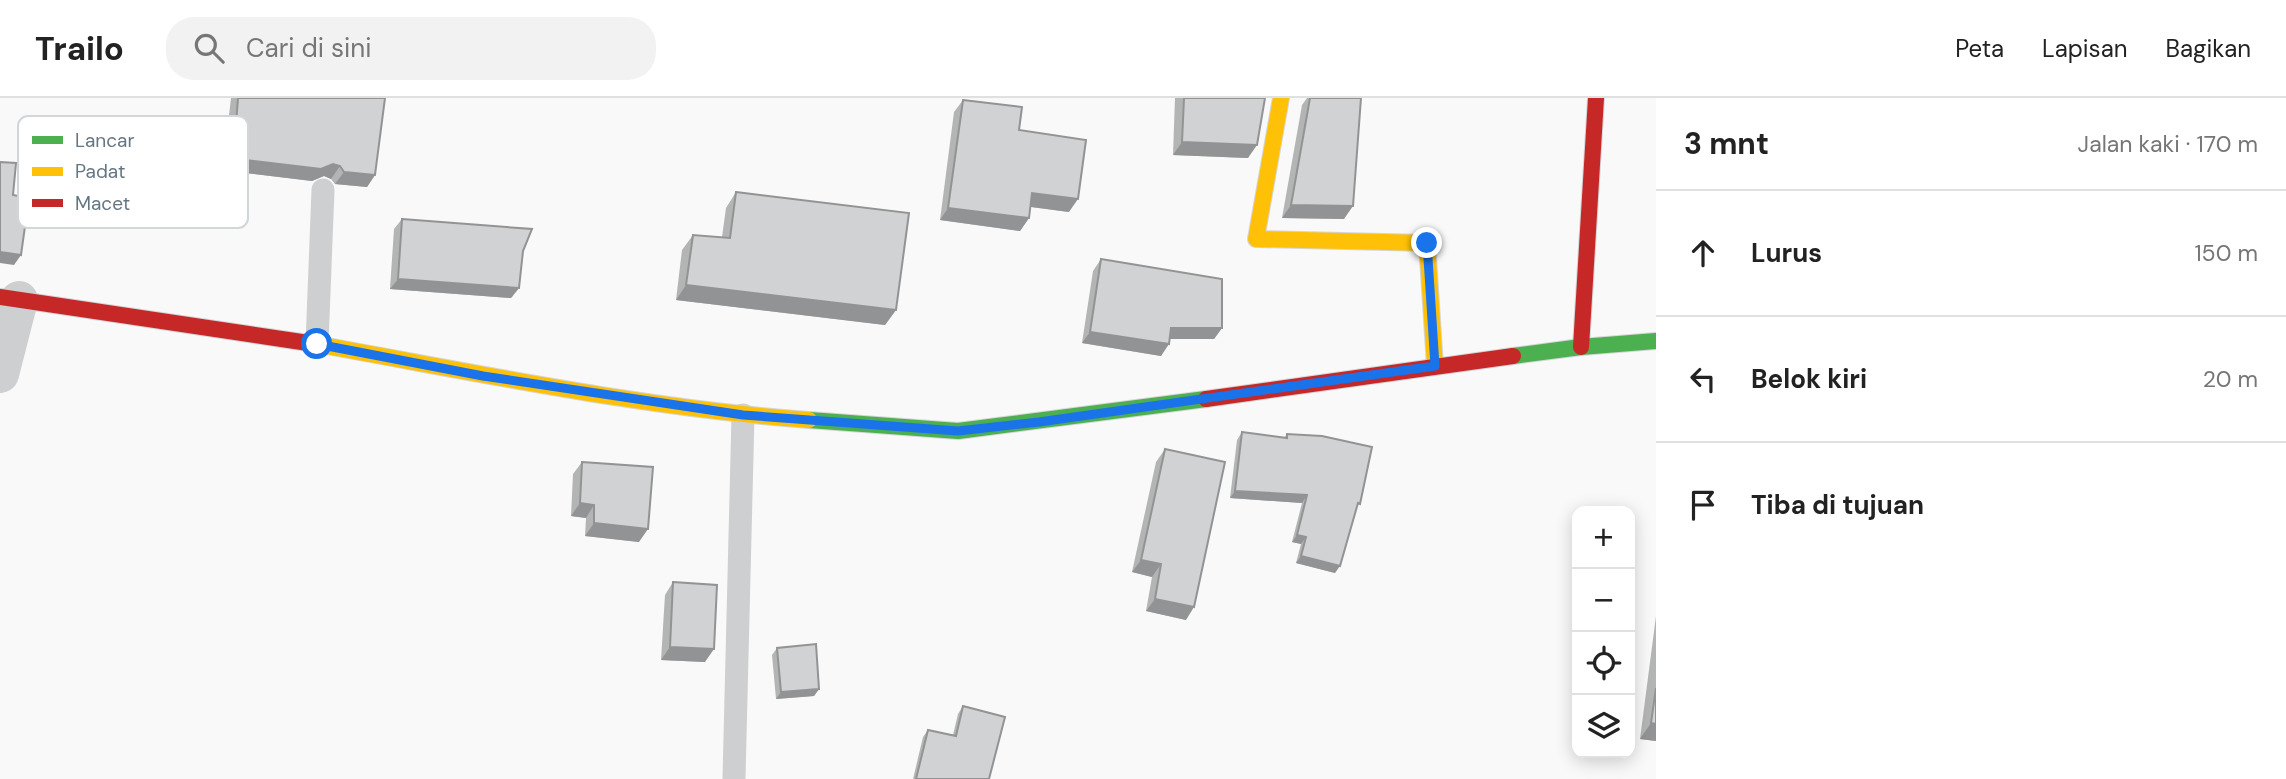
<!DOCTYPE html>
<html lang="id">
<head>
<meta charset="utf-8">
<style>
	body { margin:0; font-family:"DM Sans",sans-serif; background:#f2f2f2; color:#222 }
	.controls { position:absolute; right:21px; bottom:21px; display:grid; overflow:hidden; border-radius:14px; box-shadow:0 4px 18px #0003 }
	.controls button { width:63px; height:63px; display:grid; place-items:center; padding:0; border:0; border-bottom:2px solid #e0e0e0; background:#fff; color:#222; font:35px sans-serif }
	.stop { position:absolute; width:21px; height:21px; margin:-16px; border:5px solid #1a73e8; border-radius:50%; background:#fff }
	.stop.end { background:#1a73e8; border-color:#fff; box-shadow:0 2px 7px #0008 }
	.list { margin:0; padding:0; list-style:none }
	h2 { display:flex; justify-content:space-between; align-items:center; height:91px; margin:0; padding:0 28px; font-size:30px }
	h2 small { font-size:23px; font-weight:400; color:#767676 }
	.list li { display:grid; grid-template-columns:46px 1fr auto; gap:21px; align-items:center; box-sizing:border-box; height:126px; padding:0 28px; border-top:2px solid #e0e0e0 }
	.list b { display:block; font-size:26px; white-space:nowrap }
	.list em { font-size:23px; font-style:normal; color:#767676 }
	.icon { flex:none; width:38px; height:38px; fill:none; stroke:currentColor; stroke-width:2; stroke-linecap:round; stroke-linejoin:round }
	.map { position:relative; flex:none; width:1656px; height:681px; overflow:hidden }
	header { display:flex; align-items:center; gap:42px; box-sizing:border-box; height:98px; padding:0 35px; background:#fff; border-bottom:2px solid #e0e0e0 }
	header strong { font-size:33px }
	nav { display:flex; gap:38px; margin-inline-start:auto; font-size:24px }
	.search { width:490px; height:63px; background:#f2f2f2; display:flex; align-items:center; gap:18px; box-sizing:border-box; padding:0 24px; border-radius:28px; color:#767676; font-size:26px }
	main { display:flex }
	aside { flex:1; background:#fff }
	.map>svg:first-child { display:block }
</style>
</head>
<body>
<header>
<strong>Trailo</strong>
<div class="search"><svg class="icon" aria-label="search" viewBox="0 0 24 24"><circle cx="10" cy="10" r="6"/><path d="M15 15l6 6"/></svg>Cari di sini</div>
<nav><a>Peta</a><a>Lapisan</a><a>Bagikan</a></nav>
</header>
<main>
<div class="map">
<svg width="1656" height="681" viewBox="0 0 1656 681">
	<rect width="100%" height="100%" fill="#f9f9f9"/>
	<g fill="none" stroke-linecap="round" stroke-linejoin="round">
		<g stroke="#d5d6d7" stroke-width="18">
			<g id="fast">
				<path d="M1513,258L1581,249L1656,243"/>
				<path d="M809,322L958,333L1206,301"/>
			</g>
		</g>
		<g stroke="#d5d6d7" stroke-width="18">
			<g id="slow">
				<path d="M1281,0L1256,141L1427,145L1435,268"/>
				<path d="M315,246C479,275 643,310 809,322"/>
			</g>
		</g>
		<g stroke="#d5d6d7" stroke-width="18">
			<g id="jam">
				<path d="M0,199L315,246"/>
				<path d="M1581,249L1596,0"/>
				<path d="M1206,301L1513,258"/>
			</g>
		</g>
		<g stroke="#cecfd0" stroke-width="23">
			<path d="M317,246L323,92"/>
			<path d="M734,680L743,317"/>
		</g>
		<path stroke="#cecfd0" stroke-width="38" d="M0,276L19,202"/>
		<use href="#fast" stroke="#4caf50" stroke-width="16"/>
		<use href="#slow" stroke="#ffc107" stroke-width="16"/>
		<use href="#jam" stroke="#c62828" stroke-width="16"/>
	</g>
	<g fill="#b3b5b5">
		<path d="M231,0H385L375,77L367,89L335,86L331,81L324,78L312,83L228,73V65H225L227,34Z"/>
		<path d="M1175,0H1265L1248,60L1173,57Z"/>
		<path d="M1307,0H1361L1344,121L1282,120L1302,7Z"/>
		<path d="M963,2L1019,32L1069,114L1031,109L1029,120L1020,133L940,122L954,14Z"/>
		<path d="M736,94L896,212L885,227L676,202L682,152L693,137L722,139L726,110Z"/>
		<path d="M402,121L523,153L519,190L511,200L390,191L394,131Z"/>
		<path d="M1101,161L1222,230L1214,241H1169L1161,258L1082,245L1093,173Z"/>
		<path d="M1242,334L1284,340L1287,336L1356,412L1335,475L1296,465L1301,446L1292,444L1302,405L1230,400L1237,342Z"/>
		<path d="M1165,351L1186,522L1146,513L1152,479L1132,474L1156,364Z"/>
		<path d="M582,364L639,444L585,438L586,420L571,418L573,376Z"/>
		<path d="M673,484L705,564L661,562L665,497Z"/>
		<path d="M1656,518V643L1640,641Z"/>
		<path d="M777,550L819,591L814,598L776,601L772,557Z"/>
		<path d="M963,608L989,681H913L923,639L928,632L953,637L958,616Z"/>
	</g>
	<g fill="#929394">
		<path d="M1182,44L1257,47L1248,60L1173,57Z"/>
		<path d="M234,53H237L228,65H225Z"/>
		<path d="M236,61L333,66L340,68L331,81L324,78L312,83L228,73Z"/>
		<path d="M344,74L375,77L367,89L335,86Z"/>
		<path d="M1032,95L1078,101L1069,114L1024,108Z"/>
		<path d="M1291,107L1353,108L1344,121L1282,120Z"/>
		<path d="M948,110L1029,120L1020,133L940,122Z"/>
		<path d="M0,154L21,157L14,167L0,165Z"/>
		<path d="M398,181L519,190L511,200L390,191Z"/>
		<path d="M686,187L896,212L885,227L676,202Z"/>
		<path d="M1171,230H1222L1214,241H1163Z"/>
		<path d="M1090,234L1169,246L1161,258L1082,245Z"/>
		<path d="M1235,393L1307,397L1302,405L1230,400Z"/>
		<path d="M580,405L594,407L586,420L571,418Z"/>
		<path d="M594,425L648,431L639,444L585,438Z"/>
		<path d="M1297,437L1306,439L1301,446L1292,444Z"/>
		<path d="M1301,458L1340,468L1335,475L1296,465Z"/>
		<path d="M1141,462L1161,466L1152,479L1132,474Z"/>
		<path d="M1155,501L1194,509L1186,522L1146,513Z"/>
		<path d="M670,549L714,551L705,564L661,562Z"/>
		<path d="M819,591L814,598L776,601L781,594Z"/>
		<path d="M1651,625L1656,626V643L1640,641Z"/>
	</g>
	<g fill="#d0d2d3" stroke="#929394" stroke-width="2">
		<path d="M238,0H385L375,77L344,74L340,68L333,66L321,71L236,61L237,53H234Z"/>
		<path d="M1184,0H1265L1257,47L1182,44Z"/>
		<path d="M1310,0H1361L1353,108L1291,107Z"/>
		<path d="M963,2L1022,9L1019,32L1086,42L1078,101L1032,95L1029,120L948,110Z"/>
		<path d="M0,64L16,65L13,97L29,100L21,157L0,154Z"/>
		<path d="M736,94L909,115L896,212L686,187L693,137L730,140Z"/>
		<path d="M402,121L532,131L523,153L519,190L398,181Z"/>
		<path d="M1101,161L1222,181V230H1171L1169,246L1090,234Z"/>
		<path d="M1242,334L1287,340V336L1322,338L1372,349L1360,406L1358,405L1340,468L1301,458L1306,439L1297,437L1307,397L1235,393Z"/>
		<path d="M1165,351L1225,364L1194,509L1155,501L1161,466L1141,462Z"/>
		<path d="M582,364L653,369L648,431L594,425V407L580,405Z"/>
		<path d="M673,484L717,487L714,551L670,549Z"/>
		<path d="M816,546L819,591L781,594L777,550Z"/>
		<path d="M1656,590V626L1651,625Z"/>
		<path d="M963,608L1005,619L989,681H916L928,632L956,638Z"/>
	</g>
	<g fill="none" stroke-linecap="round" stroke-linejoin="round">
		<path stroke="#1a73e8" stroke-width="9" d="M317,246L483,278L743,317L958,333L1039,324L1435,268L1427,145"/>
	</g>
	<rect x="18" y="18" width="230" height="112" rx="10" fill="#fff" stroke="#d1d6da" stroke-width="2"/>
	<rect x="32" y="38" width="31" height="8" fill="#4caf50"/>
	<rect x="32" y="69" width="31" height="9" fill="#ffc107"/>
	<rect x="32" y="101" width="31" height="8" fill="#c62828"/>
	<g font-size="19" fill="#657683">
		<text x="75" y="49">Lancar</text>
		<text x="75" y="80">Padat</text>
		<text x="75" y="112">Macet</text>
	</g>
</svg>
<div class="controls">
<button>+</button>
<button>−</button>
<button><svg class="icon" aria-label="locate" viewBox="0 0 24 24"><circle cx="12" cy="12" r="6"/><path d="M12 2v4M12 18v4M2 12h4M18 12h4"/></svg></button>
<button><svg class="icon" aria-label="layers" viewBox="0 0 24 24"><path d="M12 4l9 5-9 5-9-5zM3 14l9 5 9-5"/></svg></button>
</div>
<div class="stop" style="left:317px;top:246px"></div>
<div class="stop end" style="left:1427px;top:145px"></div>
</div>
<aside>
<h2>3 mnt<small>Jalan kaki · 170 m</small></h2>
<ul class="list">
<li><svg class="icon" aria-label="ahead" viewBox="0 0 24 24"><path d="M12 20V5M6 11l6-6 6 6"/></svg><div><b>Lurus</b></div><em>150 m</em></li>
<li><svg class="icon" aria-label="left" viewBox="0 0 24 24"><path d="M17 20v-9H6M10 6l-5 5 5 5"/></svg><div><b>Belok kiri</b></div><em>20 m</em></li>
<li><svg class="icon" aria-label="arrive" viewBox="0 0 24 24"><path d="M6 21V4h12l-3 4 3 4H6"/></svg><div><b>Tiba di tujuan</b></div></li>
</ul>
</aside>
</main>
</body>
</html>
